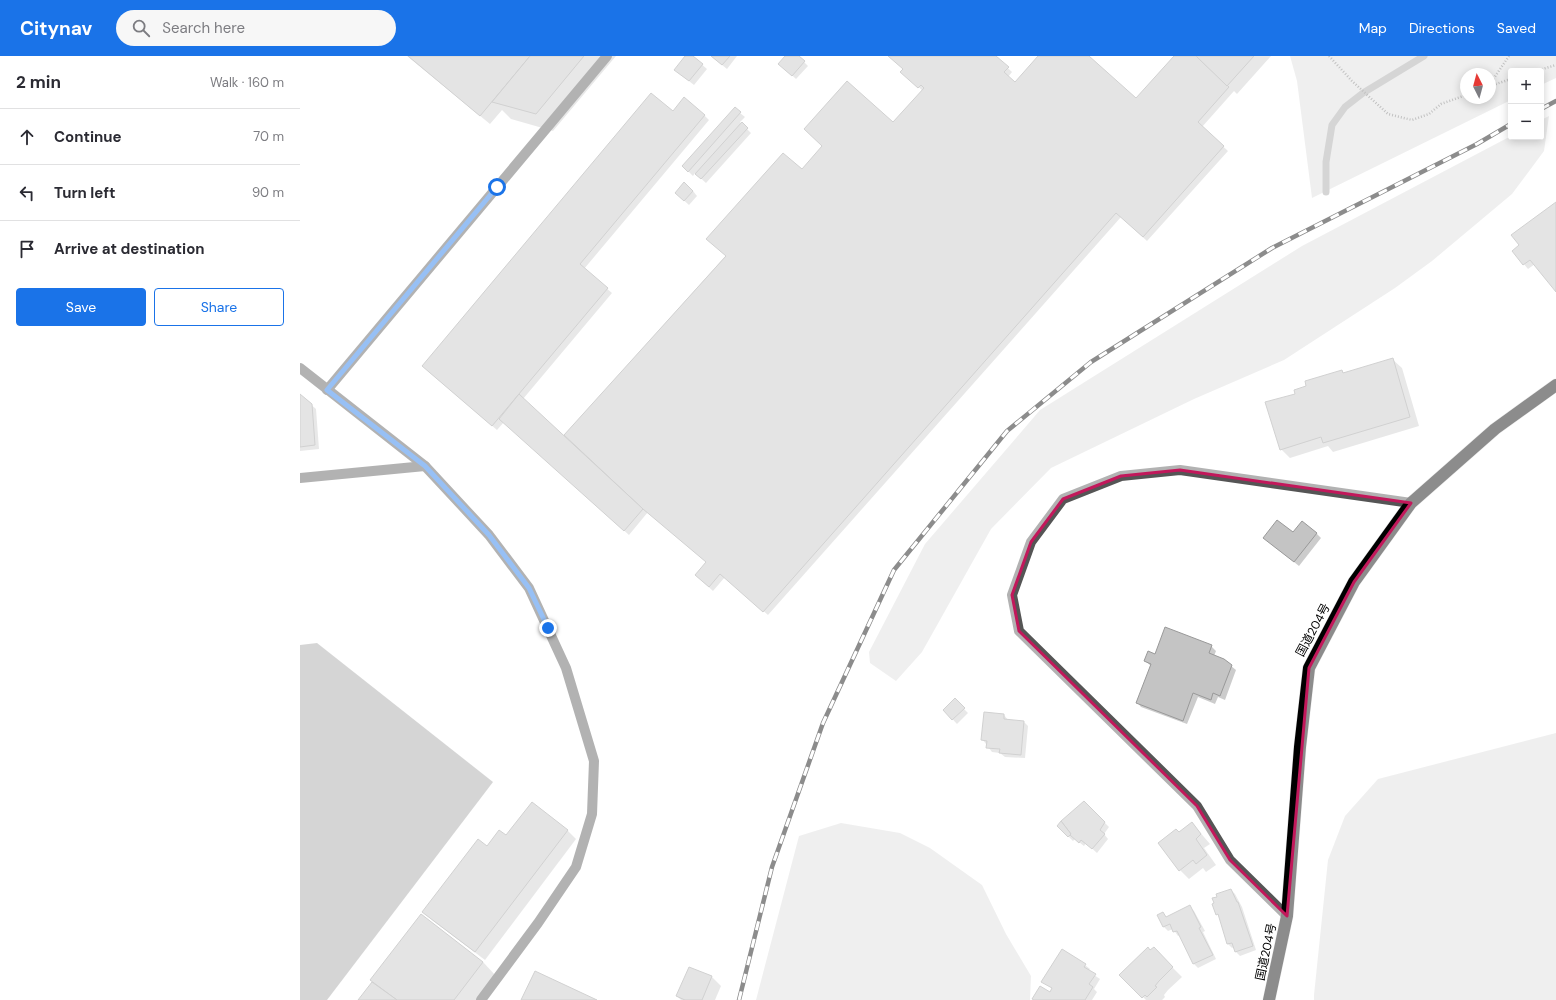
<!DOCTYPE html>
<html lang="en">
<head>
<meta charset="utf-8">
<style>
	body { margin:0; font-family:"DM Sans","Noto Sans JP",sans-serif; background:#f7f7f7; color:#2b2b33 }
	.controls { position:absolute; right:12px; top:12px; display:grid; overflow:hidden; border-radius:4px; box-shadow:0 2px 10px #0003 }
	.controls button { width:36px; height:36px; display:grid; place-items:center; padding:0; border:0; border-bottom:1px solid #e1e1e2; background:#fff; color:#2b2b33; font:20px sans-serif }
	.compass { position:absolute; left:1160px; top:12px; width:36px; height:36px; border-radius:50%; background:#fff; box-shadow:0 2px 10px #0003; rotate:354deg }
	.stop { position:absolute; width:12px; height:12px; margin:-9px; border:3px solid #1a73e8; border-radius:50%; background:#fff }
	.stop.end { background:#1a73e8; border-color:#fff; box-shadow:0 1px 4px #0008 }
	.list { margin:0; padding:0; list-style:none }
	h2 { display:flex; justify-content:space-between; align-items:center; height:52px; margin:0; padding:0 16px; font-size:17px }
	h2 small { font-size:13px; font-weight:400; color:#7c7c81 }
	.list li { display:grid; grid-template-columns:26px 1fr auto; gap:12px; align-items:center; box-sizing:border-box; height:56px; padding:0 16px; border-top:1px solid #e1e1e2 }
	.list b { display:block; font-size:15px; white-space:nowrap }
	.list em { font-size:13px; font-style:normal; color:#7c7c81 }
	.actions { display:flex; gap:8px; padding:12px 16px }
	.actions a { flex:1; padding:9px 0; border:1px solid #1a73e8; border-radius:4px; text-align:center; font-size:14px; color:#1a73e8 }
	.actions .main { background:#1a73e8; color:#fff }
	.icon { flex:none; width:22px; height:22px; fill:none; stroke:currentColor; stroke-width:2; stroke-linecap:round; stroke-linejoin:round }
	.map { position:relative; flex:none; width:1256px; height:944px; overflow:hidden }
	header { display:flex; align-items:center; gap:24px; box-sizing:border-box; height:56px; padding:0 20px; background:#1a73e8; color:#fff }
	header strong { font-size:19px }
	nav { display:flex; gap:22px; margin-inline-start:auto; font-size:14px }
	.search { width:280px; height:36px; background:#f7f7f7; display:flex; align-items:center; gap:10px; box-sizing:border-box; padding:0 14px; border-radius:22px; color:#7c7c81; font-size:15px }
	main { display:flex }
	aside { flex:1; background:#fff }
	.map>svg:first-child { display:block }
</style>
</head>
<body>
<header>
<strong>Citynav</strong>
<div class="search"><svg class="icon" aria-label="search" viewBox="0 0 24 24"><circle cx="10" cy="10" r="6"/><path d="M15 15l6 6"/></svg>Search here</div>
<nav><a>Map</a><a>Directions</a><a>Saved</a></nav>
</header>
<main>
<aside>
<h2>2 min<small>Walk · 160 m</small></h2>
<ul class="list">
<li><svg class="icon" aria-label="ahead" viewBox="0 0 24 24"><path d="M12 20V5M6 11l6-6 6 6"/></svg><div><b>Continue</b></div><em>70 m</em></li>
<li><svg class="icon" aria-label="left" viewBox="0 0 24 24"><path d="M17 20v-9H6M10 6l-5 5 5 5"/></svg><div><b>Turn left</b></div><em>90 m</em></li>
<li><svg class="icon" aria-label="arrive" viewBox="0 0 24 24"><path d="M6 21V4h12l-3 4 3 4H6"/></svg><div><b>Arrive at destination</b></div></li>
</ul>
<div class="actions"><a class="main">Save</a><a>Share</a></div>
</aside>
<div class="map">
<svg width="1256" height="944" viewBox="0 0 1256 944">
	<rect width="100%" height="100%" fill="#fff"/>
	<g fill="#dcdcdc" fill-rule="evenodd">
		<path d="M990,0H1256V22L1241,29V15H1211V44L1012,142L997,25ZM1166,18H1190V42H1166Z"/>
		<path d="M1249,60L1244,95L1212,138L1132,205L1095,232L984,304L894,343L751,412L691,473L622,596L596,625L570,607L569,596L625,488L740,354L1002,190L1211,80L1241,81V64Z"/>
		<path d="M1256,677V944H1014V939L1028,804L1045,760L1078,723Z"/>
		<path d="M541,767L600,777L630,792L682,829L706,878L731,920L730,944H456L499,780Z"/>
	</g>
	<path fill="#a3a3a3" d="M17,587L193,726L27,944H0V589Z"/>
	<g fill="#0003">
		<path d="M107,0H316L253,75L211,63L202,54L190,68Z"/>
		<path d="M387,0H392L407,13L394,29L380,18Z"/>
		<path d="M411,0H437L427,13Z"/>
		<path d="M486,0H498L508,10L496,23L484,12Z"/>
		<path d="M589,0H695L712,16L708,21L715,28L739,0H787L836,43L876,0H971L937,38L934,35L902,71L928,95L847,185L821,161L468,559L425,521L413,535L400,523L407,506L348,456L329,479L204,366L197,374L128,315L373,56L404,59L409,64L284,213L312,237L223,343L264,381L502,114L593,68L623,35L606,20L604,13Z"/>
		<path d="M435,53L445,61L440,66L451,77L406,127L395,117L393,120L383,110Z"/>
		<path d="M393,135L397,140L389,149L380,141Z"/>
		<path d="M1256,147V235L1235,208L1228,213L1213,195L1220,189Z"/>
		<path d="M1092,303L1102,312L1119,370L1033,396L1028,390L990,402L981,393L996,338L1042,315L1045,318Z"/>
		<path d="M0,339L16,353L19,393L0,395Z"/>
		<path d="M993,477H1016L1021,482L999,510L969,486Z"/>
		<path d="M911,590L916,595L914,600L931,610L936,614L925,644L918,641L915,648L898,641L887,668L841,651L837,646L851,610L845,605L855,599Z"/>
		<path d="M655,644L668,657L657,668L644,654Z"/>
		<path d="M704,659L708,664L724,666L728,670L725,702L705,701L700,697L692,696L683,684Z"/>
		<path d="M784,746L809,771L804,778L808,783L797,797L786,787L784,790L775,783L773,785L758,770Z"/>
		<path d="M892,767L910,788L904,792L916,809L906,816L903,812L889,823L880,814L879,777Z"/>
		<path d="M267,774L276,783L185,904L132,864L123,856L188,791L207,781Z"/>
		<path d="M931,834L935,838L942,851L956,894L940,900L936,896L934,891L932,892L928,888L920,861L917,858Z"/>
		<path d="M889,850L894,855L905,875L903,876L916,903L898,912L894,908L880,879L878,880L873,873L868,875L864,871L858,859L863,857L867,862Z"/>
		<path d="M853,892L882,921L868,934L864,939L865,941L862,944H846L821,919Z"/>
		<path d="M183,906L196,920L178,944H59L73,926Z"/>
		<path d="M785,909L790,913L788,915L800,923L794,933L797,936L792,944H735L750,938L753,933L743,925Z"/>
		<path d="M390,912L412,921L421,930L415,944H381L377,940Z"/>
	</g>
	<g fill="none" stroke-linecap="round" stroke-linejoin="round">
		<path stroke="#a3a3a3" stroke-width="7" d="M1026,136V106L1032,69L1045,51L1063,37L1124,0"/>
	</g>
	<g fill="#c4c4c4" stroke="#999">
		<path d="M108,0H230L180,60Z"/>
		<path d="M230,0H284L236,58L192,46Z"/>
		<path d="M385,0H393L403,8L389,25L374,14Z"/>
		<path d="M411,0H430L422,9Z"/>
		<path d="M485,0H499L505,5L492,20L478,8Z"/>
		<path d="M588,0H696L709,11L704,16L715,26L738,0H789L836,42L874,0H896L929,31L898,66L924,90L843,181L816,157L463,556L420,518L409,531L395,519L406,506L343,453L264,379L426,200L406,183L483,97L502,113L522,90L504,73L547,25L593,66L624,32L621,29L618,32L600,16L603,13Z"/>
		<path d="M896,0H954L927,30Z"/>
		<path d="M351,37L373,55L384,41L405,59L280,208L308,232L192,370L122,310Z"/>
		<path d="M435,51L441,56L388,116L382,110Z"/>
		<path d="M442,66L448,72L401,123L395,118Z"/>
		<path d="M384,126L393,135L384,145L375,137Z"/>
		<path d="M1256,146V236L1230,204L1223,209L1212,195L1219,189L1211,179Z"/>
		<path d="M1093,302L1110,361L1023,387L1021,381L980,394L965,346L995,338L994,334L1006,330L1005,325L1042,314L1043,317Z"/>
		<path d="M0,338L12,348L15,389L0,391Z"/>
		<path d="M219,338L343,453L324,475L199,363Z"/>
		<path d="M977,464L993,476L1002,465L1017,477L994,506L963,482Z"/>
		<path d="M865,571L912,589L909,597L924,603L932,609L920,640L913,637L911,644L893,637L883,665L836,647L851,608L844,605L848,595L855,598Z"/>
		<path d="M655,642L665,652L652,664L643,654Z"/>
		<path d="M684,656L704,658V663L724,665L721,699L699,697L700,693L686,692L687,685L681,684Z"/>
		<path d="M784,745L805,766L800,774L805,778L792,793L781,784L779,787L770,779L771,778L761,765Z"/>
		<path d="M232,746L268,774L175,896L122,856L178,783L187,790L199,774L206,779Z"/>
		<path d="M761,765L771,778L768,781L757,770Z"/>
		<path d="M892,766L901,778L896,783L907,799L896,808L893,804L879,815L858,787L876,773L879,776Z"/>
		<path d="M931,833L937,846H938L953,890L935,896L932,887L927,888L918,858L916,859L912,848L914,847L912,842L917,841L916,838Z"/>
		<path d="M890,849L901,871L899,872L913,899L893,908L877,875L873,876L870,868L863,871L857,859L863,856L866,861Z"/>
		<path d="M121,858L183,906L154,944H97L70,924Z"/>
		<path d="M848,891L850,894L854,891L873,911L859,925L855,930L857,931L847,941L845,939L842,942L819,919Z"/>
		<path d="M762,893L786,908L784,911L796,918L789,928L793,931L785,944H734L732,943L740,930L750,936L752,932L741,926Z"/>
		<path d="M389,911L412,920L402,944H385L376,940Z"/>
		<path d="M235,915L297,944H221Z"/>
		<path d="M72,926L97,944H58Z"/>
	</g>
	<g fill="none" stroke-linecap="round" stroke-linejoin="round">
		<g stroke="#dbdbdb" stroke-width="13">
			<path id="highway" d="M969,944L987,860L1000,691L1009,612L1054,526L1111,447L1195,373L1256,329"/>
		</g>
		<g stroke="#777" stroke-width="2.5" stroke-dasharray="1 2" stroke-linecap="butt">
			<path d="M1029,0L1052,25L1088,58L1112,64L1129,58L1141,48L1166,39"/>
			<path d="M1236,15L1256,9"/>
			<path d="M1190,28L1209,0"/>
			<path d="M1190,30L1211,23"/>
		</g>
		<g stroke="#555" stroke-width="10">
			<path d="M0,312L125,410L189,479L229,532L266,612L294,705L292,758L276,811L238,867L181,944"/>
			<path d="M27,334L307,0"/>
			<path d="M0,422L125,410"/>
			<path d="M987,860L930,804L897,750L719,575L712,539L731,486L763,443L821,420L880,414L1111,447"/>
		</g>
		<use href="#highway" stroke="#000" stroke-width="12"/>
		<g stroke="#000" stroke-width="4.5">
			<g id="rail">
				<path d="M1241,53L1256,45"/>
				<path d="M439,944L472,811L523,667L594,514L707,375L791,306L972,192L1177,88L1211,68"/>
			</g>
		</g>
		<use href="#rail" stroke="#fff" stroke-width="3" stroke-dasharray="9" stroke-linecap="butt"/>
	</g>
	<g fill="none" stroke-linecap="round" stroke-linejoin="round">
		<path stroke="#1a73e8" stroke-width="5" d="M197,131L27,334L125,410L189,479L229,532L248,572"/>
	</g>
	<path d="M0 0H1256V944H0ZM880,414L1111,447L1054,526L1009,612L987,860L930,804L897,750L719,575L712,539L731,486L763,443L821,420Z" fill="#fff" fill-opacity=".55" fill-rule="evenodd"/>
	<path fill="none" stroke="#c2185b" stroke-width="3" stroke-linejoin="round" d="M880,414L1111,447L1054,526L1009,612L987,860L930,804L897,750L719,575L712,539L731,486L763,443L821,420Z"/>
	<g text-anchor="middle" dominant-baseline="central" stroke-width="3" stroke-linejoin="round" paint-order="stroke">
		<g font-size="12" fill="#000" stroke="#fff">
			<text transform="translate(1013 574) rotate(-62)">国道204号</text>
			<text transform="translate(966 896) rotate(-78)">国道204号</text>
		</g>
	</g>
</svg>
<div class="controls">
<button>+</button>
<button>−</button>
</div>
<svg class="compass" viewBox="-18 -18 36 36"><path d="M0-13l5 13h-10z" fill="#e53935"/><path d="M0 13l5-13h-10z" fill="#7c7c81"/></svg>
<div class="stop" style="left:197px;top:131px"></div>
<div class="stop end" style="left:248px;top:572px"></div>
</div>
</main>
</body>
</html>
